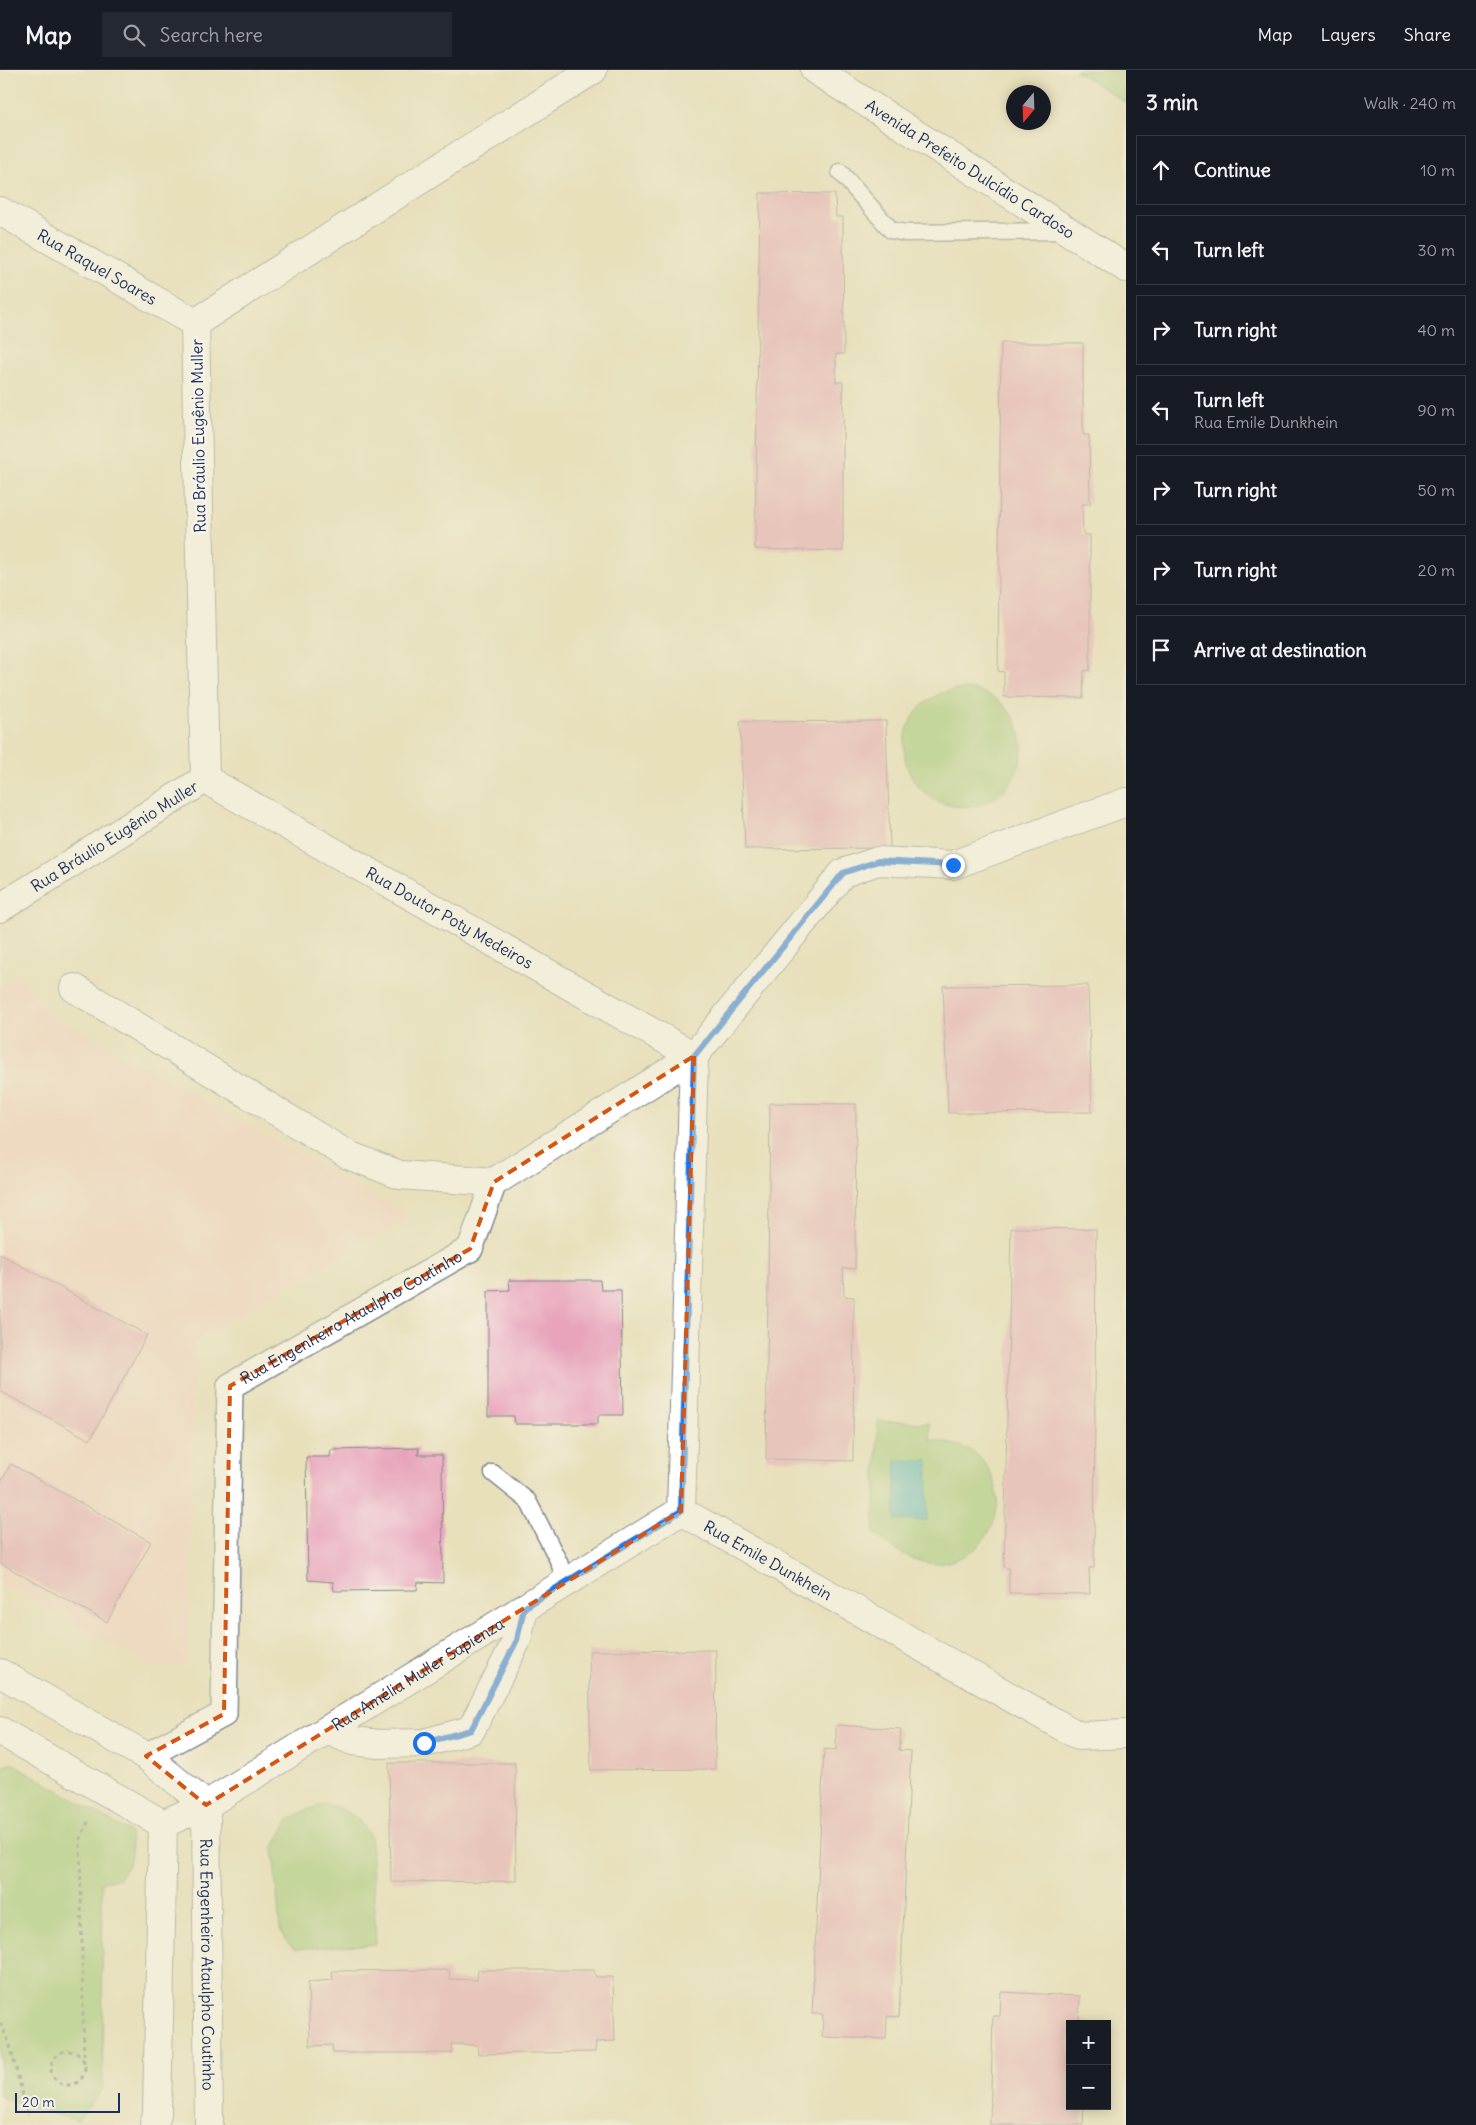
<!DOCTYPE html>
<html lang="en">
<head>
<meta charset="utf-8">
<style>
	body { margin:0; font-family:Delius,sans-serif; background:#242831; color:#f1f3f6 }
	.controls { position:absolute; right:15px; bottom:15px; display:grid; overflow:hidden; border-radius:0px; box-shadow:0 2px 12px #0003 }
	.controls button { width:45px; height:45px; display:grid; place-items:center; padding:0; border:0; border-bottom:1px solid #363941; background:#171b24; color:#f1f3f6; font:25px sans-serif }
	.compass { position:absolute; left:1006px; top:15px; width:45px; height:45px; border-radius:50%; background:#171b24; box-shadow:0 2px 12px #0003; rotate:199deg }
	.scale { position:absolute; left:15px; bottom:12px; width:105px; box-sizing:border-box; padding-left:5px; border:2px solid #1b2f5e; border-top:0; font-size:14px; line-height:18px; white-space:nowrap; color:#1b2f5e; -webkit-text-stroke:4px #f7f3e8; paint-order:stroke }
	.stop { position:absolute; width:15px; height:15px; margin:-11px; border:4px solid #1a73e8; border-radius:50%; background:#fff }
	.stop.end { background:#1a73e8; border-color:#fff; box-shadow:0 1px 5px #0008 }
	.list { margin:0; padding:0; list-style:none }
	h2 { display:flex; justify-content:space-between; align-items:center; height:65px; margin:0; padding:0 20px; font-size:21px }
	h2 small { font-size:16px; font-weight:400; color:#9ea1a6 }
	.list li { display:grid; grid-template-columns:32px 1fr auto; gap:15px; align-items:center; box-sizing:border-box; height:70px; margin:0 10px 10px; padding:0 10px; border:1px solid #363941; border-radius:0px }
	.list b { display:block; font-size:19px; white-space:nowrap }
	.list p { margin:0; font-size:16px; white-space:nowrap; color:#9ea1a6 }
	.list em { font-size:16px; font-style:normal; color:#9ea1a6 }
	.icon { flex:none; width:28px; height:28px; fill:none; stroke:currentColor; stroke-width:2; stroke-linecap:round; stroke-linejoin:round }
	.map { position:relative; flex:none; width:1126px; height:2055px; overflow:hidden }
	header { display:flex; align-items:center; gap:30px; box-sizing:border-box; height:70px; padding:0 25px; background:#171b24; border-bottom:1px solid #363941 }
	header strong { font-size:24px }
	nav { display:flex; gap:28px; margin-inline-start:auto; font-size:18px }
	.search { width:350px; height:45px; background:#242831; display:flex; align-items:center; gap:12px; box-sizing:border-box; padding:0 18px; border-radius:0px; color:#9ea1a6; font-size:19px }
	main { display:flex }
	aside { flex:1; background:#171b24 }
	.map>svg:first-child { display:block }
</style>
</head>
<body>
<header>
<strong>Map</strong>
<div class="search"><svg class="icon" aria-label="search" viewBox="0 0 24 24"><circle cx="10" cy="10" r="6"/><path d="M15 15l6 6"/></svg>Search here</div>
<nav><a>Map</a><a>Layers</a><a>Share</a></nav>
</header>
<main>
<div class="map">
<svg width="1126" height="2055" viewBox="0 0 1126 2055">
	<rect width="100%" height="100%" fill="#f7f3e8"/>
	<filter id="ink" filterUnits="userSpaceOnUse"><feTurbulence type="fractalNoise" baseFrequency=".02" numOctaves="2"/><feDisplacementMap in="SourceGraphic" scale="10" xChannelSelector="R" yChannelSelector="G"/><feConvolveMatrix kernelMatrix="1 2 1 2 8 2 1 2 1" color-interpolation-filters="sRGB"/></filter>
	<filter id="wash" filterUnits="userSpaceOnUse"><feTurbulence type="fractalNoise" baseFrequency=".0096" numOctaves="4" result="noise"/><feDisplacementMap in="SourceGraphic" scale="20" xChannelSelector="R" yChannelSelector="G"/><feGaussianBlur stdDeviation="1.12" result="paint"/><feColorMatrix in="noise" values="0 0 0 0 0 0 0 0 0 0 0 0 0 0 0 0 0 1.4 0 .05"/><feComposite in="paint" operator="in"/></filter>
	<g filter="url(#wash)">
		<rect width="100%" height="100%" fill="#e8e0bb"/>
		<path fill="#f7d1c7" d="M21,903L44,941L405,1143V1149L195,1272L188,1595L154,1598L0,1514V915Z"/>
		<g fill="#9bc976" stroke="#5b7c6a">
			<path d="M1075,0H1126V33Z"/>
			<circle cx="963" cy="678" r="59"/>
			<path d="M878,1351L929,1353L931,1370C946,1373 967,1375 978,1386C1011,1418 1000,1473 957,1489C947,1493 937,1495 927,1493C906,1489 890,1476 874,1463Z"/>
			<path d="M12,1693L130,1762C132,1785 133,1791 118,1809L102,1811L103,2019L77,2051L0,2027V1698Z"/>
			<path d="M324,1734L341,1738L359,1750L371,1767L376,1874L296,1879L289,1874L280,1860L273,1778L288,1751L304,1741Z"/>
		</g>
		<path fill="#48b6c2" stroke="#327290" d="M896,1390L928,1391L927,1450H895Z"/>
		<g id="blocks">
			<g fill="#e8a4bb">
				<path d="M760,123L835,124L836,147H843L844,284H836V312H843V481L755,479Z"/>
				<path d="M1001,273H1083V365H1089L1090,434H1082L1083,464L1090,465V600L1084,601L1083,628L1004,627V602L998,601Z"/>
				<path d="M886,651L890,778L745,779L740,652Z"/>
				<path d="M1088,915L1092,1042L948,1043L943,916Z"/>
				<path d="M770,1033L856,1034L855,1199L843,1198L844,1226L854,1227L853,1391L766,1389Z"/>
				<path d="M1011,1158L1096,1159L1094,1498H1089L1090,1524L1009,1523V1498L1004,1497Z"/>
				<path d="M0,1184L147,1265L90,1370L0,1321Z"/>
				<path d="M509,1210H600L601,1220H621L623,1345H598V1354H515L514,1346H488V1221L510,1220Z"/>
				<path d="M419,1378L418,1385H442L443,1513L418,1512L417,1520L334,1521L333,1512L308,1510L306,1387H330L331,1380Z"/>
				<path d="M11,1394L151,1472L107,1552L0,1493V1413Z"/>
				<path d="M716,1580L715,1699L591,1700L589,1581Z"/>
				<path d="M836,1655L901,1659L899,1680L911,1681L899,1947L887,1946L886,1969L822,1967L823,1944H812L824,1679L836,1680Z"/>
				<path d="M389,1693H515L516,1811L391,1812Z"/>
				<path d="M449,1900L450,1909L477,1910L478,1900H594L596,1907H613L615,1971L596,1972L595,1982L478,1984L477,1975L451,1974L452,1983H333L332,1975L310,1976L308,1912L333,1910L332,1901Z"/>
				<path d="M1001,1922L1080,1926L1079,1951L1087,1952V1954H1070V2036H1084L1083,2055H990L993,1946H1000Z"/>
			</g>
		</g>
	</g>
	<g filter="url(#ink)">
		<use href="#blocks" fill-opacity="0" stroke="#82888c" stroke-width="1"/>
		<g fill="none" stroke-linecap="round" stroke-linejoin="round">
			<g stroke="#82888c" stroke-width="19">
				<g id="service">
					<path d="M840,102L891,160L905,163L1064,161"/>
					<path d="M493,1403L528,1431L559,1492L565,1512"/>
				</g>
			</g>
			<g stroke="#82888c" stroke-width="28">
				<g id="pedestrian">
					<path id="s1" d="M146,1686L224,1644L230,1316L470,1179L494,1112"/>
				</g>
			</g>
			<g stroke="#82888c" stroke-width="30">
				<g id="minor">
					<path id="s2" d="M815,0L1126,198"/>
					<path id="s3" d="M0,141L195,253"/>
					<path id="s4" d="M205,709L694,986"/>
					<path id="s5" d="M0,838L205,709L195,253L593,0"/>
					<path d="M74,918L348,1085L400,1105L494,1112L694,986L843,803L878,791L953,795L1126,732"/>
					<path id="s6" d="M694,986L681,1441L1079,1666L1126,1664"/>
					<path id="s7" d="M0,1603L146,1686L206,1735L209,2055"/>
					<path d="M327,1660L353,1671L379,1674L424,1673L471,1660L517,1570L524,1538"/>
					<path d="M0,1661L163,1754"/>
					<path id="s8" d="M163,1754L206,1735L681,1441"/>
					<path d="M154,2055L157,2044L163,1754"/>
				</g>
			</g>
			<g stroke="#82888c" stroke-width="3" stroke-dasharray="4 4" stroke-linecap="butt">
				<path d="M0,1953L9,1972L28,2045"/>
				<circle cx="68" cy="1998" r="17"/>
				<path d="M84,1994L80,1769L89,1750"/>
			</g>
			<use href="#service" stroke="#fff" stroke-width="16"/>
			<use href="#pedestrian" stroke="#fff" stroke-width="25"/>
			<use href="#minor" stroke="#fff" stroke-width="28"/>
		</g>
	</g>
	<g fill="none" stroke-linecap="round" stroke-linejoin="round" filter="url(#ink)">
		<path stroke="#1a73e8" stroke-width="6" d="M424,1673L471,1660L517,1570L524,1538L681,1441L694,986L843,803L878,791L953,795"/>
	</g>
	<path d="M0 0H1126V2055H0ZM694,986L681,1441L206,1735L146,1686L224,1644L230,1316L470,1179L494,1112Z" fill="#e8e0bb" fill-opacity=".55" fill-rule="evenodd"/>
	<path fill="none" stroke="#d45514" stroke-width="4" stroke-dasharray="10 6" stroke-linejoin="round" d="M694,986L681,1441L206,1735L146,1686L224,1644L230,1316L470,1179L494,1112Z"/>
	<g text-anchor="middle" dominant-baseline="central" stroke-width="5" stroke-linejoin="round" paint-order="stroke">
		<g font-size="16" fill="#1b2f5e" stroke="#f7f3e8">
			<text stroke="none"><textPath href="#s2" startOffset="184">Avenida Prefeito Dulcídio Cardoso</textPath></text>
			<text stroke="none"><textPath href="#s3" startOffset="112">Rua Raquel Soares</textPath></text>
			<text transform="translate(198 366) rotate(-91)">Rua Bráulio Eugênio Muller</text>
			<text stroke="none"><textPath href="#s5" startOffset="135">Rua Bráulio Eugênio Muller</textPath></text>
			<text stroke="none"><textPath href="#s4" startOffset="281">Rua Doutor Poty Medeiros</textPath></text>
			<text stroke="none"><textPath href="#s1" startOffset="556">Rua Engenheiro Ataulpho Coutinho</textPath></text>
			<text stroke="none"><textPath href="#s6" startOffset="555">Rua Emile Dunkhein</textPath></text>
			<text stroke="none"><textPath href="#s8" startOffset="296">Rua Amélia Muller Sapienza</textPath></text>
			<text stroke="none"><textPath href="#s7" startOffset="405">Rua Engenheiro Ataulpho Coutinho</textPath></text>
		</g>
	</g>
</svg>
<div class="controls">
<button>+</button>
<button>−</button>
</div>
<svg class="compass" viewBox="-18 -18 36 36"><path d="M0-13l5 13h-10z" fill="#e53935"/><path d="M0 13l5-13h-10z" fill="#9ea1a6"/></svg>
<div class="scale">20 m</div>
<div class="stop" style="left:424px;top:1673px"></div>
<div class="stop end" style="left:953px;top:795px"></div>
</div>
<aside>
<h2>3 min<small>Walk · 240 m</small></h2>
<ul class="list">
<li><svg class="icon" aria-label="ahead" viewBox="0 0 24 24"><path d="M12 20V5M6 11l6-6 6 6"/></svg><div><b>Continue</b></div><em>10 m</em></li>
<li><svg class="icon" aria-label="left" viewBox="0 0 24 24"><path d="M17 20v-9H6M10 6l-5 5 5 5"/></svg><div><b>Turn left</b></div><em>30 m</em></li>
<li><svg class="icon" aria-label="right" viewBox="0 0 24 24"><path d="M7 20v-9h11M14 6l5 5-5 5"/></svg><div><b>Turn right</b></div><em>40 m</em></li>
<li><svg class="icon" aria-label="left" viewBox="0 0 24 24"><path d="M17 20v-9H6M10 6l-5 5 5 5"/></svg><div><b>Turn left</b><p>Rua Emile Dunkhein</p></div><em>90 m</em></li>
<li><svg class="icon" aria-label="right" viewBox="0 0 24 24"><path d="M7 20v-9h11M14 6l5 5-5 5"/></svg><div><b>Turn right</b></div><em>50 m</em></li>
<li><svg class="icon" aria-label="right" viewBox="0 0 24 24"><path d="M7 20v-9h11M14 6l5 5-5 5"/></svg><div><b>Turn right</b></div><em>20 m</em></li>
<li><svg class="icon" aria-label="arrive" viewBox="0 0 24 24"><path d="M6 21V4h12l-3 4 3 4H6"/></svg><div><b>Arrive at destination</b></div></li>
</ul>
</aside>
</main>
</body>
</html>
